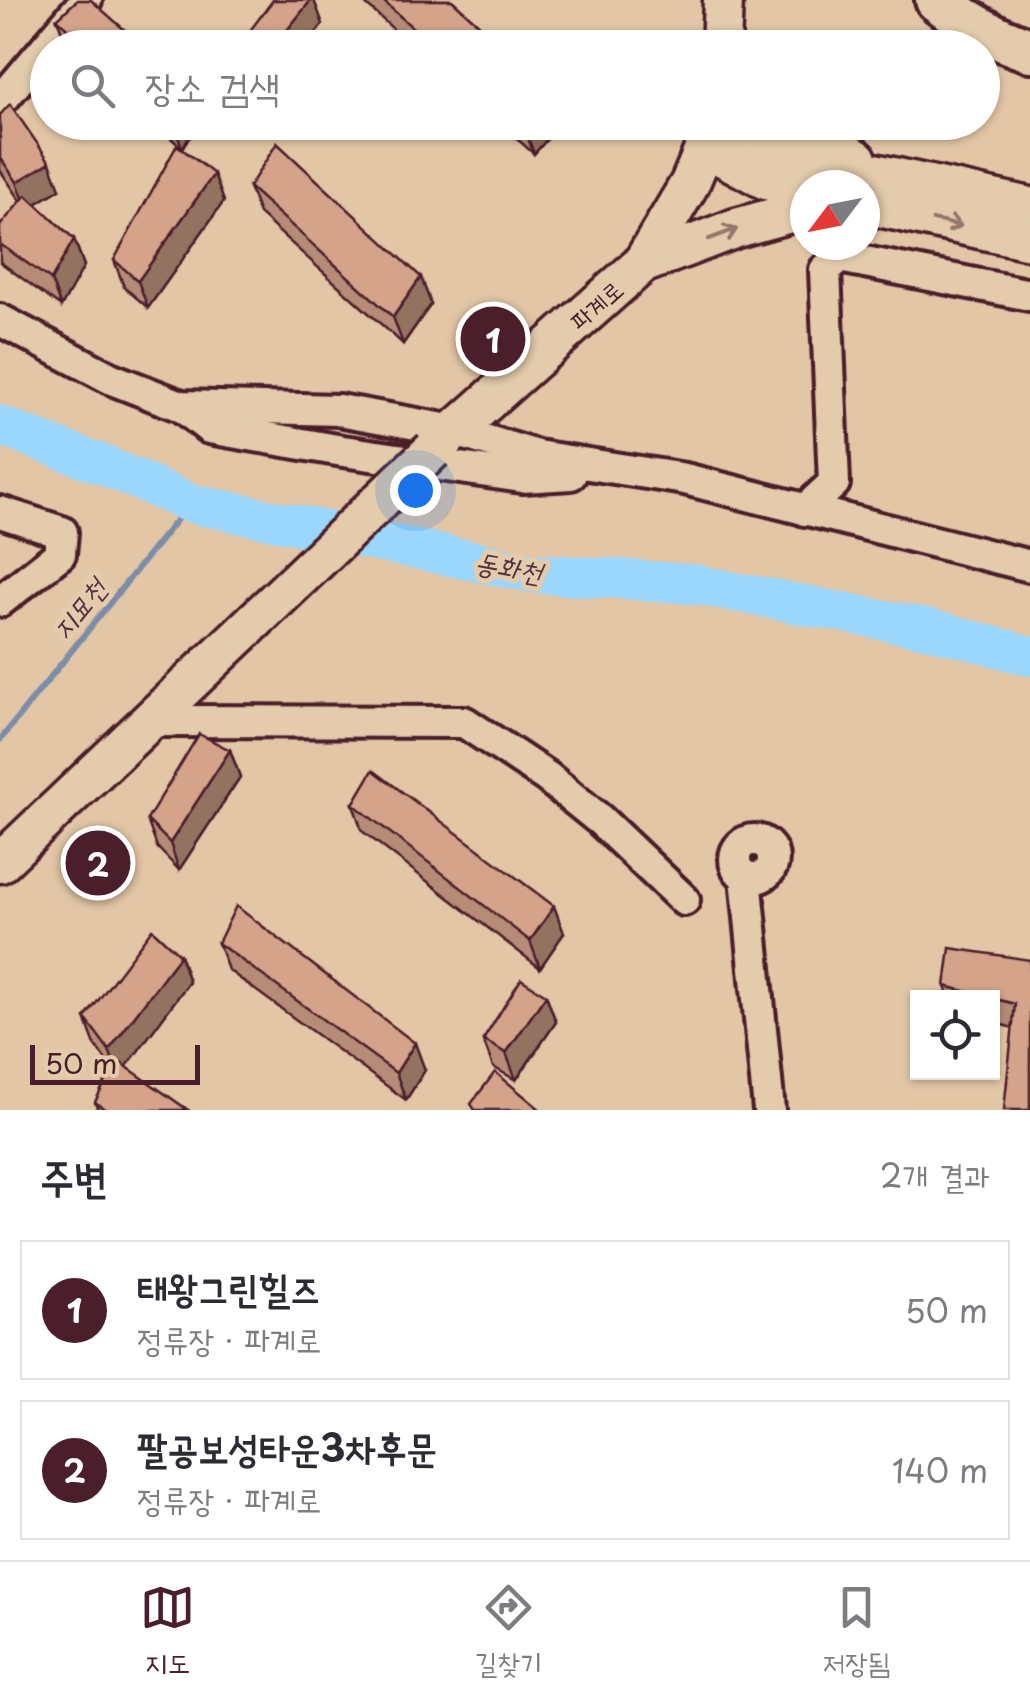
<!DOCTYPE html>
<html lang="ko">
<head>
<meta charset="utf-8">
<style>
	body { margin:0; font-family:"Playpen Sans","Poor Story",sans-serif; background:#f7f7f7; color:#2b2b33 }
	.controls { position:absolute; right:30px; bottom:30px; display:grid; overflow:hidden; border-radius:0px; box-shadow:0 2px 8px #0004 }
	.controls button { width:90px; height:90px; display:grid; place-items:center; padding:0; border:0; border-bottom:2px solid #e1e1e2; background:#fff; color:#2b2b33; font:50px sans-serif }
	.compass { position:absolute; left:790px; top:170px; width:90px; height:90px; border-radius:50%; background:#fff; box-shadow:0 2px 8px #0004; rotate:238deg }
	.scale { position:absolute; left:30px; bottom:25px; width:170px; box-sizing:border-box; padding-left:10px; border:5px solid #4a1f2b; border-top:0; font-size:28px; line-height:35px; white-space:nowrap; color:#4a1f2b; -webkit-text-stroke:8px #e3cbab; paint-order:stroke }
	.you { position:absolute; left:415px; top:490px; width:35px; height:35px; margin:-25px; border:8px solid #fff; border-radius:50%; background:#1a73e8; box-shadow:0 0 0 15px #1a73e833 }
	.badge { display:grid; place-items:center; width:65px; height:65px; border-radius:50%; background:#4a1f2b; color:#fff; font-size:32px; font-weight:700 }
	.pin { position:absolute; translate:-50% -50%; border:5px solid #fff; box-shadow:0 2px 10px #0006 }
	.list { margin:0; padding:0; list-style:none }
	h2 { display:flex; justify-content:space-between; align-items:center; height:130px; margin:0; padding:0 40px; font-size:42px }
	h2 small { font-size:32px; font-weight:400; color:#7c7c81 }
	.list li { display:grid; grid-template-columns:65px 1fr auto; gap:30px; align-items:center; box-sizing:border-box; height:140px; margin:0 20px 20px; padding:0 20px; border:2px solid #e1e1e2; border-radius:0px }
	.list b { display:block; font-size:38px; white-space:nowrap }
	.list p { margin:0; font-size:32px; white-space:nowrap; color:#7c7c81 }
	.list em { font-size:32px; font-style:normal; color:#7c7c81 }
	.icon { flex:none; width:55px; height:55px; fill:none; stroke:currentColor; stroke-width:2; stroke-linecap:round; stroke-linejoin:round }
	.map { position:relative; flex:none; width:1030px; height:1110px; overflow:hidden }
	.search { position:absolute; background:#fff; box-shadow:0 2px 8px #0004; left:30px; right:30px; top:30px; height:110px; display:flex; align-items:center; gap:25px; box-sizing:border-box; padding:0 35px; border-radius:55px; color:#7c7c81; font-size:38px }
	.sheet { height:450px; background:#fff }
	nav { display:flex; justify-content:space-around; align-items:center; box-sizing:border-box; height:140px; border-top:2px solid #e1e1e2; background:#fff; font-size:28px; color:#7c7c81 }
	nav a { display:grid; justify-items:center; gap:5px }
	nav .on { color:#4a1f2b }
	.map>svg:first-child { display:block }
</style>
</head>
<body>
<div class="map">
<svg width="1030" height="1110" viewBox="0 0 1030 1110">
	<rect width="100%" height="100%" fill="#e3c6a6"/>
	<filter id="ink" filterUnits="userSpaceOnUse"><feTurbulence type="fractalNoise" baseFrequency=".01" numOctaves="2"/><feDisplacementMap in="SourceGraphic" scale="20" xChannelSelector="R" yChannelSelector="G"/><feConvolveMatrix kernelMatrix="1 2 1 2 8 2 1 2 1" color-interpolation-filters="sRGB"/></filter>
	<g filter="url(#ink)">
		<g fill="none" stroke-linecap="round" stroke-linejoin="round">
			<path stroke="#7b8da8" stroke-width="6" d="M0,740L190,503"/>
			<path stroke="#9bd7fc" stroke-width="40" d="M0,426L106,466L190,503L533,573L693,584L931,629L1030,656"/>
			<g stroke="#4a1f2b" stroke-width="38">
				<g id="minor">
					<path d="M0,102L86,0"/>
					<path d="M0,320L112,379L181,406L339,410L455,431L537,456L685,479L1030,566"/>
					<path d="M181,406L209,428L343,451L522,477L571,474"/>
					<path d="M805,510L834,483L825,270L840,257L1030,295"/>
					<path d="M0,512L62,532L60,554L0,601"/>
					<path d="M150,721L464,722L547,777L600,820L684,900"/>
					<circle cx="754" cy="859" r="19"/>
					<path d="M746,877L769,1110"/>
				</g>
			</g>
			<g stroke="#4a1f2b" stroke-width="45">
				<g id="major">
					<path d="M721,48L723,0"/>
					<path d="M802,122L822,140L857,159"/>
					<path d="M705,147L769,150L1030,207"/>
					<path d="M716,153L766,180L805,189"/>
					<path d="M865,204L1030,240"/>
					<path d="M642,264L736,228L805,209"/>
					<path d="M433,450L642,264L690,183L705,147L710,122"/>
					<path d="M0,863L247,628"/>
				</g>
			</g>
			<g stroke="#4a1f2b" stroke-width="50">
				<path id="highway" d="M937,0C966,22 995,39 1030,50"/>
			</g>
			<use href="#minor" stroke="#e3cbab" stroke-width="30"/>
			<use href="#major" stroke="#e3cbab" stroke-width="38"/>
			<use href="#highway" stroke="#e3cbab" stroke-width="42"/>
			<g stroke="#4a1f2b" stroke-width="45" stroke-linecap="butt">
				<path id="major-bridge" d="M247,628L433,450"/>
			</g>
			<use href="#major-bridge" stroke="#e3cbab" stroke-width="38"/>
		</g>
		<g fill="#b68c77" stroke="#4a1f2b" stroke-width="2.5">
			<path d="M361,0H452L505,48H414Z"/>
			<path d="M57,19L145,48H69L67,46Z"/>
			<path d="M0,115L60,189L36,204L74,239L84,266L61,307L0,262V226L21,201L0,170Z"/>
			<path d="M153,122H200L182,148Z"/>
			<path d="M498,122H562L534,154Z"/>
			<path d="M249,187L431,304L403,344L259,214Z"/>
			<path d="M224,201L148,308L124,287L114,260Z"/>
			<path d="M230,750L240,777L179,870L157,847L147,820Z"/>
			<path d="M353,804L564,933L540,968L362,831Z"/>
			<path d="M218,943L425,1070L406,1100L228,970Z"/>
			<path d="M180,955L189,982L126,1067L188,1110H98L95,1102L112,1069L95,1045L85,1018Z"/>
			<path d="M1030,960L1013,1028L992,1022V998H949L945,986Z"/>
			<path d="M546,995L556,1022L516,1080L493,1067L483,1040Z"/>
		</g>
		<g fill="#947261" stroke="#4a1f2b" stroke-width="2.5">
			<path d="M311,0H314L323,24L304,48H273Z"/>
			<path d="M173,122H200L182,148Z"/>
			<path d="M528,122H562L534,154L524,127Z"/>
			<path d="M50,162L60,189L27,209L17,182Z"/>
			<path d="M214,174L224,201L148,308L138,281Z"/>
			<path d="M74,239L84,266L61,307L51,280Z"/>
			<path d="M421,277L431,304L403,344L393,317Z"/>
			<path d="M230,750L240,777L179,870L170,843Z"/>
			<path d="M554,906L564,933L540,968L530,941Z"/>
			<path d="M180,955L189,982L119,1077L109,1050Z"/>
			<path d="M546,995L556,1022L516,1080L506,1053Z"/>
			<path d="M415,1043L425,1070L406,1100L396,1073Z"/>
		</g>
		<g fill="#d4a38a" stroke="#4a1f2b" stroke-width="2.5">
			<path d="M77,0H91L145,48H90L57,19Z"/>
			<path d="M273,0H311L273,48H237Z"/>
			<path d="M382,0H452L505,48H435Z"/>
			<path d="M10,104L50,162L17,182L0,157V115Z"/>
			<path d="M277,143L421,277L393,317L249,187Z"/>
			<path d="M177,145L214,174L138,281L114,260Z"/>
			<path d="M26,195L74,239L51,280L0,244V226Z"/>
			<path d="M199,734L230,750L170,843L147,820Z"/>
			<path d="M373,770L554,906L530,941L353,804Z"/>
			<path d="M236,906L415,1043L396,1073L218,943Z"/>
			<path d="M152,929L180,955L109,1050L85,1018Z"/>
			<path d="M950,948L1030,960V1110H1004L1015,1004L945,986Z"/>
			<path d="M521,979L546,995L506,1053L483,1040Z"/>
			<path d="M117,1060L188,1110H106L95,1102Z"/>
			<path d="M495,1072L541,1110H475L471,1104Z"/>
		</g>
		<defs><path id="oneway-shaft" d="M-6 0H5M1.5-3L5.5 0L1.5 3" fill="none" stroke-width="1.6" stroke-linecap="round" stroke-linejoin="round" transform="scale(2.5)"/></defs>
		<g stroke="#96756b">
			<use href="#oneway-shaft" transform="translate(947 223) rotate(12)"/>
			<use href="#oneway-shaft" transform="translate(723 234) rotate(-20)"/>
		</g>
	</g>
	<g text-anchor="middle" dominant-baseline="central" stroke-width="10" stroke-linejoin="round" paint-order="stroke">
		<g font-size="25" fill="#4a1f2b" stroke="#e3cbab">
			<text transform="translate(596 305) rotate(-42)">파계로</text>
		</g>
		<g font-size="28" font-style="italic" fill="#523140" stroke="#e3cbab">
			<text transform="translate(509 566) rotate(10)">동화천</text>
			<text transform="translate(78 608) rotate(-51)">지묘천</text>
		</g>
	</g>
</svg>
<div class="controls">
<button><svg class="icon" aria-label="locate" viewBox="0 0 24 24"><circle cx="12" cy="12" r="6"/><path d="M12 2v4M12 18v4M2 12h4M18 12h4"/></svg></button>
</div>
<svg class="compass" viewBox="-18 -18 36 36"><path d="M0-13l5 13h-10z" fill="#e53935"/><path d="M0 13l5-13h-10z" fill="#7c7c81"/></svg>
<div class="scale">50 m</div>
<div class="you"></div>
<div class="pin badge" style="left:493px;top:339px">1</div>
<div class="pin badge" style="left:98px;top:863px">2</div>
<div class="search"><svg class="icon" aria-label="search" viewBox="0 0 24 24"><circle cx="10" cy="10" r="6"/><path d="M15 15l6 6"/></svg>장소 검색</div>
</div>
<section class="sheet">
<h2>주변<small>2개 결과</small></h2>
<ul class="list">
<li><span class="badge">1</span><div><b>태왕그린힐즈</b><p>정류장 · 파계로</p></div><em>50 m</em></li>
<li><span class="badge">2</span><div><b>팔공보성타운3차후문</b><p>정류장 · 파계로</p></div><em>140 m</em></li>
</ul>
</section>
<nav>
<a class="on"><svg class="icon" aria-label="map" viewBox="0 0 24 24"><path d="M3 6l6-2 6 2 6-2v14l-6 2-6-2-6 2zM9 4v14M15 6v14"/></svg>지도</a>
<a><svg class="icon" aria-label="directions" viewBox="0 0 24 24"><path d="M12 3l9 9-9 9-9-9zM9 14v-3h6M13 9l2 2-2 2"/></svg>길찾기</a>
<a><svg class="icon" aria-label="saved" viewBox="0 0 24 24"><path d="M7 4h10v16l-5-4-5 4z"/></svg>저장됨</a>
</nav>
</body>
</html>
